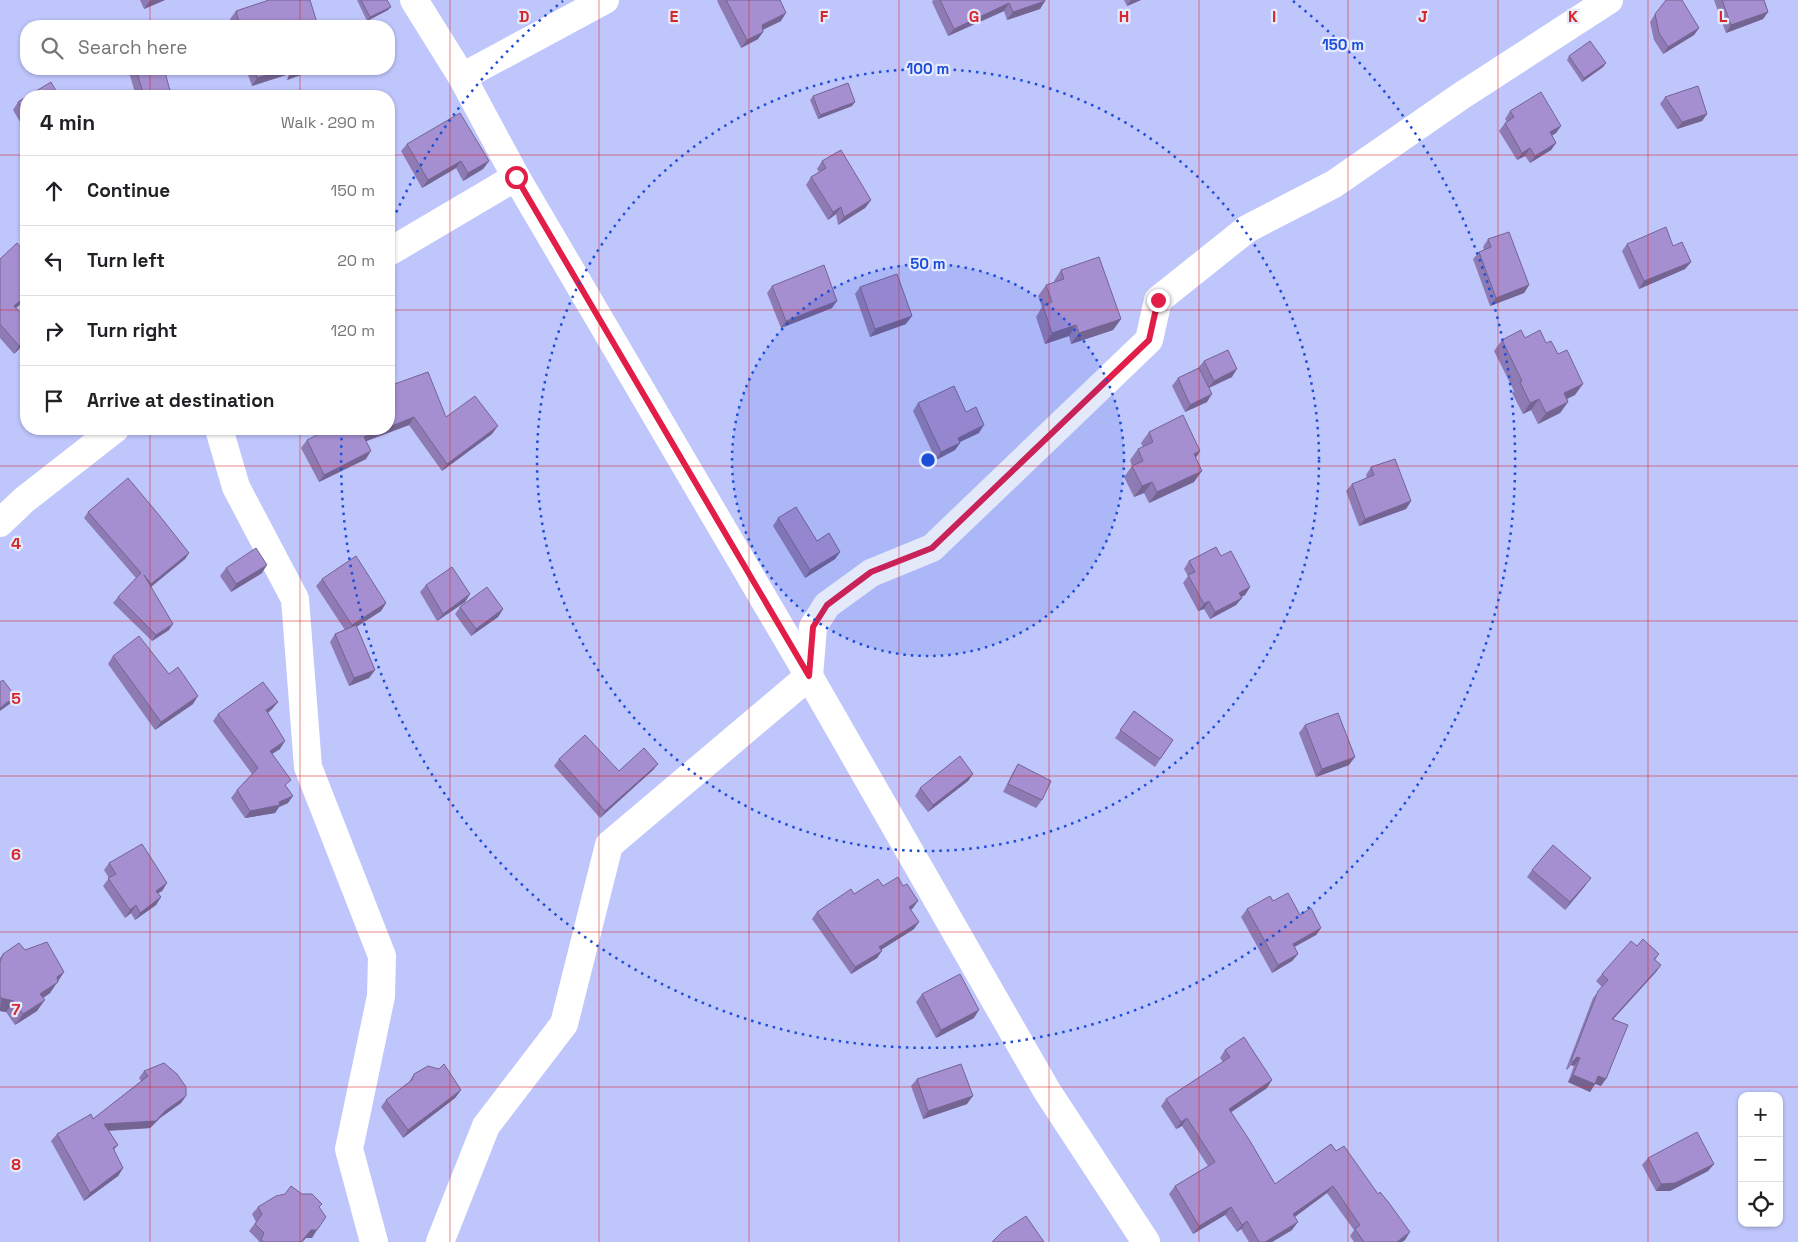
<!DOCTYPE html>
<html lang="en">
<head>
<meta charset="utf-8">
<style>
	body { margin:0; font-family:"Space Grotesk",sans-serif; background:#f2f2f2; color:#202124 }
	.controls { position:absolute; right:15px; bottom:15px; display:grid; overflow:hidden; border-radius:10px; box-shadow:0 1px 4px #0004 }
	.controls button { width:45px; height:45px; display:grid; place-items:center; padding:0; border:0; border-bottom:1px solid #e0e0e0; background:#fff; color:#202124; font:25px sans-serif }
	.stop { position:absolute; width:15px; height:15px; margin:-11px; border:4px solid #e11d48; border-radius:50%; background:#fff }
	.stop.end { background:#e11d48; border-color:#fff; box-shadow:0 1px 5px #0008 }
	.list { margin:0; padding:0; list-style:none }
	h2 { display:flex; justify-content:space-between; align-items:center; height:65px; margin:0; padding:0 20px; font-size:21px }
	h2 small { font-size:16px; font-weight:400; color:#757577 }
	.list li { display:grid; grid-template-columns:32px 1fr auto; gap:15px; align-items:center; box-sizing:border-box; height:70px; padding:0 20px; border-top:1px solid #e0e0e0 }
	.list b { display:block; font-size:19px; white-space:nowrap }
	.list em { font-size:16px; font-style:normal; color:#757577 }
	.icon { flex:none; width:28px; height:28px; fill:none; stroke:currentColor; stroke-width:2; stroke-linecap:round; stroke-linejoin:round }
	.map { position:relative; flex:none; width:1798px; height:1242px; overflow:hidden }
	.search { position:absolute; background:#fff; box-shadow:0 1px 4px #0004; left:20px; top:20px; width:375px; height:55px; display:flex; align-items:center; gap:12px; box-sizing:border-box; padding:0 18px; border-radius:20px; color:#757577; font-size:19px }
	.panel { position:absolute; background:#fff; box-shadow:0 1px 4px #0004; left:20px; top:90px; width:375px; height:345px; border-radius:20px }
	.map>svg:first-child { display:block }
</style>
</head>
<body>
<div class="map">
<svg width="1798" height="1242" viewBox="0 0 1798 1242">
	<rect width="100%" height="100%" fill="#bfc6fc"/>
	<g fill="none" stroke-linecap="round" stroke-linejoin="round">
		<g stroke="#fff" stroke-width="28">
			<path d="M414,0L462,77L516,177L809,676L1047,1091L1146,1242"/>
			<path d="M462,77L605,0"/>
			<path d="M389,252L516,177"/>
			<path d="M219,429L236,487L295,599L308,767L382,956L381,996L349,1149L374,1242"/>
			<path d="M0,523L24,500L115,429"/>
			<path d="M440,1242L486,1126L564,1024L609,845L809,676L813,627L827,605L871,573L932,548L1149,340L1158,300L1247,229L1334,184L1461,96L1609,0"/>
		</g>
	</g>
	<g fill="#8e7bb3">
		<path d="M140,0H165L144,9Z"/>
		<path d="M357,0H387L388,10L367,21Z"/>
		<path d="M718,0H780L781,21L763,30V32L758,39L741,48L717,1Z"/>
		<path d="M933,0H1045V1L1040,9L1007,20L1004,11L948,36L932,2Z"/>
		<path d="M1124,0H1141L1127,6Z"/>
		<path d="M1714,0H1764L1768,12L1763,19L1726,33Z"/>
		<path d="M236,11L318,26H233L230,19Z"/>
		<path d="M1655,14L1699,28L1694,35L1663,54L1654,40L1650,22Z"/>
		<path d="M1569,56L1606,63L1603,67L1582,82L1567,60Z"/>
		<path d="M128,69H164L169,96H136Z"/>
		<path d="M246,69H317L287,80L289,74L252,86Z"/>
		<path d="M813,96L852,106L818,119L810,100Z"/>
		<path d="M26,97V132L13,110L18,102Z"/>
		<path d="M1665,97L1707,114L1702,121L1677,129L1660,104Z"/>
		<path d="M1510,111L1561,126L1556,133L1552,135L1556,143L1551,150L1530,163L1525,156L1517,160L1499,131L1505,123L1507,122L1505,119Z"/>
		<path d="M407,144L489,161L483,169L463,181L456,168L422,188L401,151Z"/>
		<path d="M822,161L871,200L865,208L838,225L836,214L828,220L806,185L811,177L819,172L817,169Z"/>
		<path d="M1488,239L1529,285L1524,293L1490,306L1473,259L1479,252L1484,250L1483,247Z"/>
		<path d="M1627,244L1673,246L1691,262L1685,269L1639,289L1622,251Z"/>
		<path d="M26,254V299L16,308L26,342L14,354L0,338V259Z"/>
		<path d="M1061,270L1121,319L1113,330L1071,344L1069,336L1045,344L1036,317L1042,307L1038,296L1046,285L1054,282V281Z"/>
		<path d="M772,286L832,308L781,328L767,293Z"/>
		<path d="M860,287L906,324L870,337L855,294Z"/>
		<path d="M1525,338L1546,343L1575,395L1567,399L1568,402L1560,413L1538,424L1531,410L1523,414L1512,393L1514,391L1494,351L1502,340Z"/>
		<path d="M1204,361L1232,377L1209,388L1207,402L1185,412L1172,386L1178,378L1198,368Z"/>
		<path d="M389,386L446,417L492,434L442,471L409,425L366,441V459L319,482L301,448L307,440L389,429Z"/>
		<path d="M918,403L966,412L979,433L960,442V443L955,450L936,460L913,411Z"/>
		<path d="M1149,432L1200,451L1196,458L1194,482L1149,503L1144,493L1134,497L1124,477L1132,466L1130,460L1138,449L1143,447L1141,443Z"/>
		<path d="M1371,467L1411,501L1406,509L1359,526L1346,491L1352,484L1367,478L1366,475Z"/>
		<path d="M88,512L189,553L185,559L151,587L169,630L152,641L113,603L118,597L136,578L84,518Z"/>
		<path d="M778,518L817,541L840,552L835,559L805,578L773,526Z"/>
		<path d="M1221,556L1250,587L1245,595L1241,597L1242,598L1236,605L1210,619L1204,609L1198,611L1183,583L1188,576L1184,569L1189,561Z"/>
		<path d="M226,568L262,573L231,592L220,576Z"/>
		<path d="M322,579L386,603L381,611L356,627L375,670L369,678L349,686L330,642L335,634L345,630L316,586Z"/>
		<path d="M426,585L470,594L465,602L437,621L420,592Z"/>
		<path d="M460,607L503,609L498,617L471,636L455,614Z"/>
		<path d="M113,656L169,674L193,704L155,730L108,664Z"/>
		<path d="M278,702L272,709L268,713L280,749L272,754L286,786L288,803L279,807L275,813L245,818L231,798L237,790L252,774L213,721L218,714Z"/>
		<path d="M1134,711L1173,740L1155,767L1115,738Z"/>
		<path d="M1305,725L1349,765L1316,777L1299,733Z"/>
		<path d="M559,759L619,771L658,764L653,770L600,818L554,766Z"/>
		<path d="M1018,764L1042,800L1036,808L1003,792L1013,772Z"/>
		<path d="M973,774L968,781L928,812L915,796L920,788Z"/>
		<path d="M109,863L167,883L162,891L158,893L161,897L156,905L135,920L131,913L125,918L103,886L109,878L104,870Z"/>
		<path d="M1532,870L1585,886L1565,910L1527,877Z"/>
		<path d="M883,886L913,908L911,910L914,929L881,950L877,958L851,974L812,919L817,912L854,894Z"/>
		<path d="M1273,901L1300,915L1321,928L1316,935L1294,947L1298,954L1292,961L1272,973L1241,917L1247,909Z"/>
		<path d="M1637,946L1659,954L1655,960L1661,965L1656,972L1613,1019L1601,1086L1595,1084L1590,1092L1568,1082L1574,1066L1571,1065L1567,1070L1566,1069L1593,998L1602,987L1596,981L1602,974Z"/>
		<path d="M25,950L64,972L50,993L43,998L37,1011L15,1025L6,1012L0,1011V958L3,954Z"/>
		<path d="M922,994L974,1018L936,1038L916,1002Z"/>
		<path d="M1225,1050L1267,1088L1231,1112L1275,1184L1331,1144L1405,1240L1402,1242H1354L1350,1236L1354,1230L1327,1193L1294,1217L1292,1230L1272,1242H1249L1241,1229L1237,1232L1225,1215L1193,1234L1169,1194L1175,1186L1208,1166L1182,1126L1176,1129L1161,1106L1166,1099L1223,1062L1220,1058Z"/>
		<path d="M144,1071L186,1096L181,1103L160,1118L150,1128L109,1131L118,1145L114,1150L123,1168L118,1176L84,1201L51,1141L57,1134L93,1119L141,1081L139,1078Z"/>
		<path d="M414,1074L461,1090L455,1098L403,1138L381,1107L386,1100L409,1082Z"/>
		<path d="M917,1079L967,1104L923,1119L911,1086Z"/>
		<path d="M1648,1158L1714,1164L1708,1171L1670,1191H1656L1642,1165Z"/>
		<path d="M258,1207H319L312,1238H306L302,1242H258L259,1241L249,1231L256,1222L252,1214Z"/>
	</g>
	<g fill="#746492">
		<path d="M153,0H165L144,9L150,1Z"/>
		<path d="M1131,0H1141L1127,6Z"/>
		<path d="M1045,1L1040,9L1007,20L1013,12Z"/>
		<path d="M1009,3L1004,11L948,36L954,29Z"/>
		<path d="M391,7L388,10L367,21L370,17Z"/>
		<path d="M1768,12L1763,19L1726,33L1731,25Z"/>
		<path d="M786,13L781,21L757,32L762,25Z"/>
		<path d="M1699,28L1694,35L1663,54L1668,47Z"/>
		<path d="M763,32L758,39L741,48L747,40Z"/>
		<path d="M1606,63L1603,67L1582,82L1584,78Z"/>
		<path d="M286,69H292L289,74L252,86L257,78Z"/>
		<path d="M302,69H317L287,80L292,72Z"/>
		<path d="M855,102L852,106L818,119L820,115Z"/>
		<path d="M1707,114L1702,121L1677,129L1682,122Z"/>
		<path d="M1561,126L1556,133L1545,140L1550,132Z"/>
		<path d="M1556,143L1551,150L1530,163L1535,156Z"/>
		<path d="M1530,148L1525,156L1517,160L1522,153Z"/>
		<path d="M461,161L456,168L422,188L428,180Z"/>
		<path d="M489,161L483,169L463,181L468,173Z"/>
		<path d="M871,200L865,208L838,225L844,217Z"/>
		<path d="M841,207L836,214L828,220L833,212Z"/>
		<path d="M1691,262L1685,269L1639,289L1644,281Z"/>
		<path d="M1529,285L1524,293L1490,306L1496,298Z"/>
		<path d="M26,296V299L9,314L14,306Z"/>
		<path d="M837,301L832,308L781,328L786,321Z"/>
		<path d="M912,316L906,324L870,337L875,329Z"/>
		<path d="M1121,319L1113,330L1071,344L1079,333Z"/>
		<path d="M1076,325L1069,336L1045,344L1052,333Z"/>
		<path d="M26,340V342L14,354L19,346Z"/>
		<path d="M1237,369L1232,377L1208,388L1214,381Z"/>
		<path d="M1583,384L1575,395L1556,404L1564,393Z"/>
		<path d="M1212,394L1207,402L1185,412L1190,405Z"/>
		<path d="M1539,399L1531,410L1523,414L1530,403Z"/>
		<path d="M1568,402L1560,413L1538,424L1546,413Z"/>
		<path d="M414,417L409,425L359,444L364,437L385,429H389V427Z"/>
		<path d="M984,425L979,433L953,445L958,438Z"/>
		<path d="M498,426L492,434L442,471L447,464Z"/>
		<path d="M960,443L955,450L936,460L941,452Z"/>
		<path d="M371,451L366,459L319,482L324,475Z"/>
		<path d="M1200,451L1192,463L1194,454Z"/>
		<path d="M1202,471L1194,482L1149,503L1157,492Z"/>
		<path d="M1152,482L1144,493L1134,497L1142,486Z"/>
		<path d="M1411,501L1406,509L1359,526L1365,519Z"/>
		<path d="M840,552L835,559L805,578L810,570Z"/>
		<path d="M189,553L185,559L147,590L151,584Z"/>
		<path d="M267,565L262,573L231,592L236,584Z"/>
		<path d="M1250,587L1245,595L1234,601L1239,593Z"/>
		<path d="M470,594L465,602L437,621L443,614Z"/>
		<path d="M1242,598L1236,605L1210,619L1215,612Z"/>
		<path d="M1209,601L1204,609L1198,611L1204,604Z"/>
		<path d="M386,603L381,611L347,633L352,625Z"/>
		<path d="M503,609L498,617L471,636L476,629Z"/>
		<path d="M173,624L169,630L152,641L156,635Z"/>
		<path d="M375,670L369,678L349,686L354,678Z"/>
		<path d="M15,696L11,703L0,711V708Z"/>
		<path d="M198,696L193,704L155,730L161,722Z"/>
		<path d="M278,702L272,709L261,718L266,710Z"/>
		<path d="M285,741L280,749L265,758L270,751Z"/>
		<path d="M1355,757L1349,765L1316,777L1322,769Z"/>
		<path d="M658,764L653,770L600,818L605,811Z"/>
		<path d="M973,774L968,781L928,812L933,805Z"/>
		<path d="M293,796L288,803L279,807L275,813L245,818L250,811L279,802Z"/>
		<path d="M1591,878L1585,886L1565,910L1570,902Z"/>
		<path d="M167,883L162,891L150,898L156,891Z"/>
		<path d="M161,897L156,905L135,920L140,913Z"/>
		<path d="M918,901L913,908L904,914L909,907Z"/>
		<path d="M136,905L131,913L125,918L130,910Z"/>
		<path d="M919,922L914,929L874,954L879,947Z"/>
		<path d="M1321,928L1316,935L1287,951L1293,944Z"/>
		<path d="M882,951L877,958L851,974L855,967Z"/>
		<path d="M1298,954L1292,961L1272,973L1278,965Z"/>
		<path d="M1661,965L1656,972L1607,1026L1612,1019Z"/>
		<path d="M64,972L50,993L33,1005L40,994L57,977Z"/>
		<path d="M1,998L14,1001L6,1012L0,1011Z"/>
		<path d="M45,1000L37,1011L15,1025L23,1014Z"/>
		<path d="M979,1010L974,1018L936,1038L941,1030Z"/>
		<path d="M1577,1057L1580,1058L1574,1066L1571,1065L1567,1070Z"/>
		<path d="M1573,1075L1598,1076L1606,1079L1601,1086L1594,1083L1595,1084L1590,1092L1568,1082Z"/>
		<path d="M1272,1080L1267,1088L1224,1117L1229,1109Z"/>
		<path d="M461,1090L455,1098L403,1138L408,1130Z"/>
		<path d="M186,1096L181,1103L160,1118L150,1128L99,1131L104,1124L165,1111Z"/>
		<path d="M973,1096L967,1104L923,1119L928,1111Z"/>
		<path d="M1187,1118L1182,1126L1176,1129L1181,1122Z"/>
		<path d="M1714,1164L1708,1171L1670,1191H1656L1661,1184Z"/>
		<path d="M123,1168L118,1176L84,1201L90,1193Z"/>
		<path d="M1333,1186L1327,1193L1288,1222L1293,1214Z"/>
		<path d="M1231,1207L1225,1215L1193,1234L1199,1226Z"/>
		<path d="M1247,1221L1241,1229L1237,1232L1242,1225Z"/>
		<path d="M1298,1222L1292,1230L1272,1242H1265Z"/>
		<path d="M311,1230H317L312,1238H306L302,1242H301Z"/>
		<path d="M1410,1232L1405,1240L1402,1242H1397Z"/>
	</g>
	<g fill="#a58fd0" stroke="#746492">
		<path d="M269,0H310L318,26H240L236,11Z"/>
		<path d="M361,0H387L391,7L370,17Z"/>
		<path d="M726,0H780L786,13L762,25L763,32L747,40Z"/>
		<path d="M940,0H1045V1L1013,12L1009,3L954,29Z"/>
		<path d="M1666,0H1682L1699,28L1668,47L1659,33L1655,14Z"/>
		<path d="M1722,0H1764L1768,12L1731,25Z"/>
		<path d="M1590,41L1606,63L1584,78L1569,56Z"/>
		<path d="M136,69H164L171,94L162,96H144Z"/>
		<path d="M254,69H286L257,78Z"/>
		<path d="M293,69H302L292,72Z"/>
		<path d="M51,82L59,96H28Z"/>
		<path d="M848,83L855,102L820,115L813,96Z"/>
		<path d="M1698,86L1707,114L1682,122L1665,97Z"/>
		<path d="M1541,92L1561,126L1550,132L1556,143L1535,156L1530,148L1522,153L1505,123L1514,117L1510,111Z"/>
		<path d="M26,97V115L18,102Z"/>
		<path d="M460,113L489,161L468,173L461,161L428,180L407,144Z"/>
		<path d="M841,150L871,200L844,217L841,207L833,212L811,177L826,168L822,161Z"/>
		<path d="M1666,227L1673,246L1682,242L1691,262L1644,281L1627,244Z"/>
		<path d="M1509,232L1529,285L1496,298L1479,252L1491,247L1488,239Z"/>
		<path d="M17,243L26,254V296L14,306L26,319V340L19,346L0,324V259Z"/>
		<path d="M1099,257L1121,319L1079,333L1076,325L1052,333L1043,306L1052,302L1046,285L1064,279L1061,270Z"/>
		<path d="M824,265L837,301L786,321L772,286Z"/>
		<path d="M897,274L912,316L875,329L860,287Z"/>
		<path d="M1521,330L1525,338L1540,330L1546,343L1551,341L1558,354L1567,350L1583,384L1564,393L1568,402L1546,413L1539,399L1530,403L1520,382L1522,381L1502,340Z"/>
		<path d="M1228,350L1237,369L1214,381L1204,361Z"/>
		<path d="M1199,368L1212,394L1190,405L1178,378Z"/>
		<path d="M428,372L446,417L475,396L498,426L447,464L414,417L389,427V386Z"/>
		<path d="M954,386L966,412L976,407L984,425L958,438L960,443L941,452L918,403Z"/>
		<path d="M1183,415L1200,451L1194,454L1202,471L1157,492L1152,482L1142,486L1132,466L1143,461L1138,449L1153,442L1149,432Z"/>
		<path d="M329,429H385L364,437L371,451L324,475L307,440Z"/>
		<path d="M1395,459L1411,501L1365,519L1352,484L1374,475L1371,467Z"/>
		<path d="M128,478L159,515L189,553L151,584L144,575L173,624L156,635L118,597L141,573L88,512Z"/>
		<path d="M796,507L817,541L829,533L840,552L810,570L778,518Z"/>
		<path d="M1216,547L1221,556L1231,551L1250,587L1239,593L1242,598L1215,612L1209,601L1204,604L1188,575L1195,572L1189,561Z"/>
		<path d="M256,548L267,565L236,584L226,568Z"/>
		<path d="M356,556L386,603L352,625L322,579Z"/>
		<path d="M452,567L470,594L443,614L426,585Z"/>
		<path d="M487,587L503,609L476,629L460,607Z"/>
		<path d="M356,625L375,670L354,678L335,634Z"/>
		<path d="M139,636L169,674L178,667L198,696L161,722L113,656Z"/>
		<path d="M3,680L15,696L0,708V682Z"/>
		<path d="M263,682L278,702L266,710L285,741L270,751L291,780L285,785L293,796L279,802L280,805L250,811L237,790L258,768L218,714Z"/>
		<path d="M1134,711L1173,740L1160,759L1120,730Z"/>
		<path d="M1338,713L1355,757L1322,769L1305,725Z"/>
		<path d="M585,735L619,771L644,748L658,764L605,811L559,759Z"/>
		<path d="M960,756L973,774L933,805L920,788Z"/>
		<path d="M1018,764L1051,781L1042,800L1008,784Z"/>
		<path d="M142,844L167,883L156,891L161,897L140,913L136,905L130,910L108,878L116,874L109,863Z"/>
		<path d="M1553,845L1591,878L1570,902L1532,870Z"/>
		<path d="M898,877L903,886L907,884L918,901L909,907L919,922L879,947L882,951L855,967L817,912L851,889L854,894L878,879L883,886Z"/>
		<path d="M1288,893L1300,915L1311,908L1321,928L1293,944L1298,954L1278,965L1247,909L1270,896L1273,901Z"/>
		<path d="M1643,939L1659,954L1654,959L1661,965L1612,1019L1628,1025L1606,1079L1598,1076L1595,1084L1573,1075L1580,1058L1577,1057L1572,1062L1571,1061L1598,991L1608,980L1602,974L1631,941L1637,946Z"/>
		<path d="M47,942L64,972L57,977L58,982L40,994L45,1000L23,1014L14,1001L1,998L0,997V962L3,954L19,943L25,950Z"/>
		<path d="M960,974L979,1010L941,1030L922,994Z"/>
		<path d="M1244,1037L1272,1080L1229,1109L1250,1141L1275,1184L1331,1144L1336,1151L1344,1146L1378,1194L1380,1192L1389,1203L1410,1232L1397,1242H1364L1355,1229L1360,1225L1333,1186L1293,1214L1298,1222L1265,1242H1259L1247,1221L1242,1225L1231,1207L1199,1226L1175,1186L1215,1162L1187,1118L1181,1122L1166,1099L1230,1057L1225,1050Z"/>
		<path d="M164,1063L177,1074L186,1087V1096L165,1111L156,1121L104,1124L118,1145L113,1148L123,1168L90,1193L57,1134L91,1114L93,1119L148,1076L144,1071Z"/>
		<path d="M444,1064L461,1090L408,1130L386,1100L412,1080L414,1074L428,1066L439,1069Z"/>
		<path d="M961,1064L973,1096L928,1111L917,1079Z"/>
		<path d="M1697,1132L1714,1164L1675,1183L1661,1184L1648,1158Z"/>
		<path d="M291,1186L302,1194H312L322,1204L319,1207L326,1217L317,1230H311L301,1242H264L261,1240L264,1233L255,1224L262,1214L258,1207L276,1196L285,1194Z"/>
		<path d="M1026,1216L1044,1242H992L1003,1231Z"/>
	</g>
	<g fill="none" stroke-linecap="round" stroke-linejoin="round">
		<path stroke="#e11d48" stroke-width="6" d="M516,177L809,676L813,627L827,605L871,572L932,548L1149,340L1158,300"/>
	</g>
	<path fill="none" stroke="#d62828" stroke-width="1" stroke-opacity="0.55" d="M150,0V26M300,0V26M450,0V1242M599,0V1242M749,0V1242M899,0V1242M1049,0V1242M1199,0V1242M1348,0V1242M1498,0V1242M1648,0V1242M150,69V96M300,69V96M0,155H26M389,155H1798M0,310H26M389,310H1798M150,429V1242M300,429V1242M0,466H1798M0,621H1798M0,776H1798M0,932H1798M0,1087H1798"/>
	<circle cx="928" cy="460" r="196" fill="#1d4ed8" fill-opacity=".12"/>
	<g fill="none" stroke="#1d4ed8" stroke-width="2.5" stroke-dasharray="2.5 5">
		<circle cx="928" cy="460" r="196"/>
		<circle cx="928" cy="460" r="391"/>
		<path d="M390 226A587 587 0 0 1 563 1M1293 1A587 587 0 1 1 342 429"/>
	</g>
	<g font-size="16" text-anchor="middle" font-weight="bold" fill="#d62828" stroke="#e6eaff" stroke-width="4.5" stroke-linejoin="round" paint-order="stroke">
		<text x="524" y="22">D</text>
		<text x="674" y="22">E</text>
		<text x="824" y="22">F</text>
		<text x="974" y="22">G</text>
		<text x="1124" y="22">H</text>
		<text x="1274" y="22">I</text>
		<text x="1423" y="22">J</text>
		<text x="1573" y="22">K</text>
		<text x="1723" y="22">L</text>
		<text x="16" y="549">4</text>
		<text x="16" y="704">5</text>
		<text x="16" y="860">6</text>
		<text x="16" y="1015">7</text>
		<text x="16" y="1170">8</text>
	</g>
	<circle cx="928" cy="460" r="8" fill="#1d4ed8" stroke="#e6eaff" stroke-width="2.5"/>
	<g font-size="15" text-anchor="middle" font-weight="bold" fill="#1d4ed8" stroke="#e6eaff" stroke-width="4.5" stroke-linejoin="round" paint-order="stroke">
		<text x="1343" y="50">150 m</text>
		<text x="928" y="74">100 m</text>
		<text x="928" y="269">50 m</text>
	</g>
</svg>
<div class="controls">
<button>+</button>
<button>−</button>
<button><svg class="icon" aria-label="locate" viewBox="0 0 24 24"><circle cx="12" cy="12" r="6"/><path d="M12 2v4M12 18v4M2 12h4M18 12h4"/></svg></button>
</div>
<div class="stop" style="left:516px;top:177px"></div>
<div class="stop end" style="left:1158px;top:300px"></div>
<div class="search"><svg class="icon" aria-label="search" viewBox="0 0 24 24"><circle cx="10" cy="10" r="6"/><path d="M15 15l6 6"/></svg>Search here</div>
<section class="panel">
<h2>4 min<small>Walk · 290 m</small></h2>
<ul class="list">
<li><svg class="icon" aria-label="ahead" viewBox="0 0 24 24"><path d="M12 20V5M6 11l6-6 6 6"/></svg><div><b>Continue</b></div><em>150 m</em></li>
<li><svg class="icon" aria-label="left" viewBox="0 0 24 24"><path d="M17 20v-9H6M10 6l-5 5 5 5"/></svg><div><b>Turn left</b></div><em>20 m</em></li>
<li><svg class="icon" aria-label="right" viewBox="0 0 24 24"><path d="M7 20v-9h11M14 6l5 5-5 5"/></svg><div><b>Turn right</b></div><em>120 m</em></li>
<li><svg class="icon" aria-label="arrive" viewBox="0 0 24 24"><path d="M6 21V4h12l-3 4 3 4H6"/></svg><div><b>Arrive at destination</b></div></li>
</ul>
</section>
</div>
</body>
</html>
